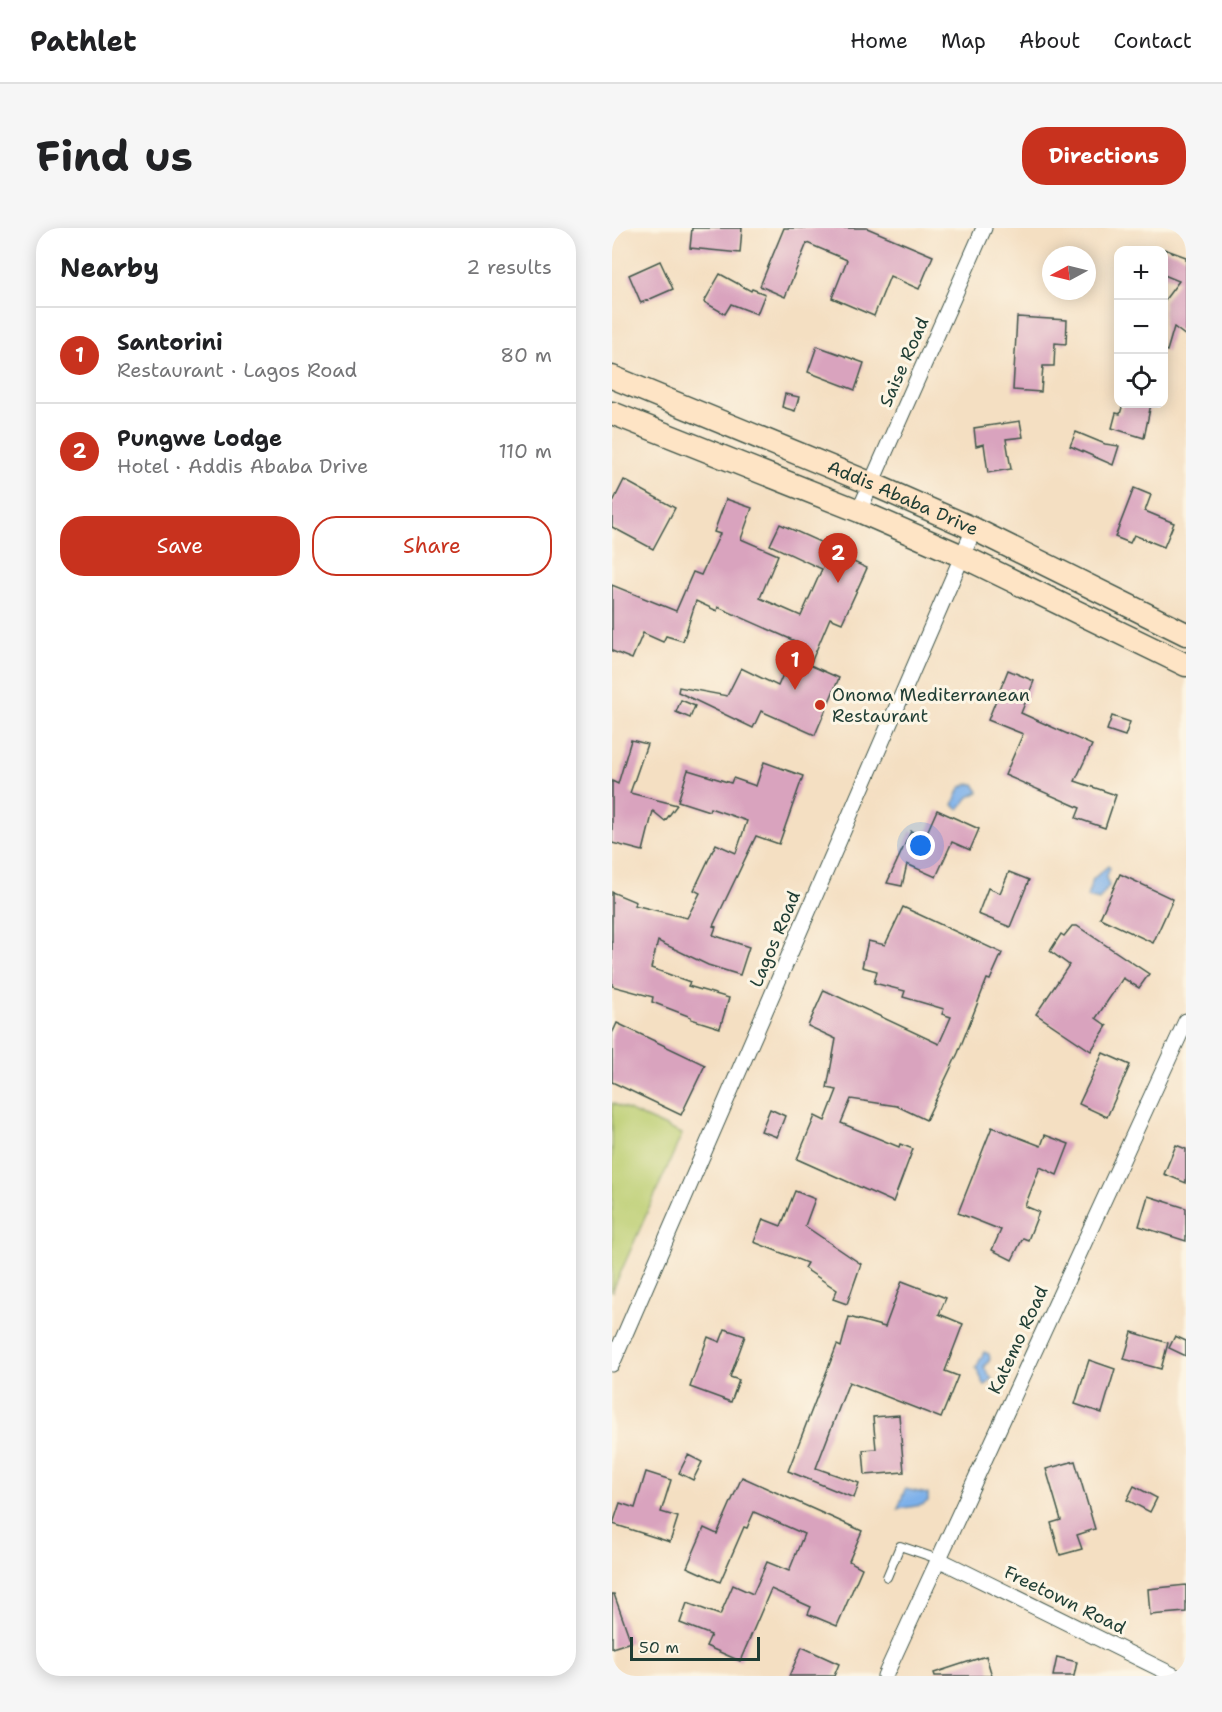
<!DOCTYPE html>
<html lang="en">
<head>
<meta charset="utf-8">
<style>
	body { margin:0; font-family:"Shantell Sans",sans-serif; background:#f6f6f6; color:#202124 }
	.controls { position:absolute; right:18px; top:18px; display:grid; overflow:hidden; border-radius:12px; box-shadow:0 3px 15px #0003 }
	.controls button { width:54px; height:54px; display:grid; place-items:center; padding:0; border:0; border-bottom:2px solid #e0e0e0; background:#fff; color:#202124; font:30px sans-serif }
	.compass { position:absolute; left:430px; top:18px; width:54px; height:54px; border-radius:50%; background:#fff; box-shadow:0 3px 15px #0003; rotate:263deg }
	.scale { position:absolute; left:18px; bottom:15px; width:130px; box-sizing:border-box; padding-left:6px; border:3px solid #1f3d34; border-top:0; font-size:16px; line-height:21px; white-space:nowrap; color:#1f3d34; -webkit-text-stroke:4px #fcf5e5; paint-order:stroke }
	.you { position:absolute; left:309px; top:618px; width:21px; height:21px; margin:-15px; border:4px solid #fff; border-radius:50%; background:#1a73e8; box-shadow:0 0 0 9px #1a73e833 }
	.badge { display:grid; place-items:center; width:39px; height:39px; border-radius:50%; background:#c8321e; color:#fff; font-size:20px; font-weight:700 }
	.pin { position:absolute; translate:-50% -50px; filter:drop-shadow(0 2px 3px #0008) }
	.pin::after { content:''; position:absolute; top:32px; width:21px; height:18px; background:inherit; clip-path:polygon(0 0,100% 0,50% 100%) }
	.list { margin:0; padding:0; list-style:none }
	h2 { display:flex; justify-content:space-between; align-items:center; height:78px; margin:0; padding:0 24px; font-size:26px }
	h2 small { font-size:20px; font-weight:400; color:#757577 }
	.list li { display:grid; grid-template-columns:39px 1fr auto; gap:18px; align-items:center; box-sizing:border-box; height:96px; padding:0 24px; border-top:2px solid #e0e0e0 }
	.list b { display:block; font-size:22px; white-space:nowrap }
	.list p { margin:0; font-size:20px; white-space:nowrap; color:#757577 }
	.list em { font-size:20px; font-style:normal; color:#757577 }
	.actions { display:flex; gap:12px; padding:18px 24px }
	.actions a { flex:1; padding:14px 0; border:2px solid #c8321e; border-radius:24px; text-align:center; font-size:21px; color:#c8321e }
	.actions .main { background:#c8321e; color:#fff }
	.icon { flex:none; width:33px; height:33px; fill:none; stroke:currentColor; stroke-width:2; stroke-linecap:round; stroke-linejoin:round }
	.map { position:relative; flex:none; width:574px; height:1448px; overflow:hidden; border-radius:24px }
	header { display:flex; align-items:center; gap:36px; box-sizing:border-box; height:84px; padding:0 30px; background:#fff; border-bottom:2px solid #e0e0e0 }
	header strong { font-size:28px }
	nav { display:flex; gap:33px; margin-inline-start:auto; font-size:21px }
	.intro { display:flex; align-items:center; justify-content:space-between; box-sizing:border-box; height:144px; padding:0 36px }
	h1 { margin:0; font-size:42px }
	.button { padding:15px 27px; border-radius:24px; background:#c8321e; color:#fff; font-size:21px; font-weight:700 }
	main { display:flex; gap:36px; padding:0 36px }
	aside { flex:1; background:#fff; border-radius:24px; box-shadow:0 3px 15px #0003 }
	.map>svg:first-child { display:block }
</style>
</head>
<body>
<header>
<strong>Pathlet</strong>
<nav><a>Home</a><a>Map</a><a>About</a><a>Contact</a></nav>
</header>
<div class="intro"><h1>Find us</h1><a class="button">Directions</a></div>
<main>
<aside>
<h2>Nearby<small>2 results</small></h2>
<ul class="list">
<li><span class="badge">1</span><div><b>Santorini</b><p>Restaurant · Lagos Road</p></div><em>80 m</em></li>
<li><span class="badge">2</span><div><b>Pungwe Lodge</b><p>Hotel · Addis Ababa Drive</p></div><em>110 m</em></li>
</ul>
<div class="actions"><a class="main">Save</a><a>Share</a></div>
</aside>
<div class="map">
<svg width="574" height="1448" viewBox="0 0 574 1448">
	<rect width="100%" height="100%" fill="#fcf5e5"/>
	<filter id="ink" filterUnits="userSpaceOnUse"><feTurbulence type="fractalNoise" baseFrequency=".0167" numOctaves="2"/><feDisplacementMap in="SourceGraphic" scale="12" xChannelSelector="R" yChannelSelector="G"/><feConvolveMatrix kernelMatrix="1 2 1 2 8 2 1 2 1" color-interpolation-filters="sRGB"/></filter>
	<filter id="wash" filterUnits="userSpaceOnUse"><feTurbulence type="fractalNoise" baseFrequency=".008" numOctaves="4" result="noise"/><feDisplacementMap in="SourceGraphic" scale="24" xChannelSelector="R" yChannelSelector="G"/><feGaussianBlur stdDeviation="1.35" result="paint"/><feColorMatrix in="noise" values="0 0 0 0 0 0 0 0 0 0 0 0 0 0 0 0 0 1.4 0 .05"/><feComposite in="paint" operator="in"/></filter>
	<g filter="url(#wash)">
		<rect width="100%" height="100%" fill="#f4dfc2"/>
		<path fill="#bbce71" stroke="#6d8652" stroke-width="1.5" d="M0,875L70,906L0,1064Z"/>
		<g fill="#7db0ea" stroke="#4e768f" stroke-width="1.5">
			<path d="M355,556H362L367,564L357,569L347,581L341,577L348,560Z"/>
			<path d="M496,638L498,640L494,650L497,658L487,672L475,669L481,651Z"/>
			<path d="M372,1124L377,1126L378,1131L372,1140L380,1151L373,1158L364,1140Z"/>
			<path d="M293,1261L316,1266V1273L310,1277L286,1281Z"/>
		</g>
		<g id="blocks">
			<g fill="#d9a3be">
				<path d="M80,0H130L128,25L78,20Z"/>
				<path d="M172,0H255L321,28L307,61L278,48L262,88L220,70L235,32L195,15L173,69L148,58Z"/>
				<path d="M552,21L574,29V108L562,99L555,123L552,122V73L567,53L552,47Z"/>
				<path d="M48,33L61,61L29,75L17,47Z"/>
				<path d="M108,46L139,63L140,61L153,66L145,86L119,76L113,86L92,74Z"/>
				<path d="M405,89L455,92L454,116L443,115L442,138H431L429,164L401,162Z"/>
				<path d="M205,118L252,135L243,162L196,144Z"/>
				<path d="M173,166L187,169L183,183L170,179Z"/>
				<path d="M511,176H539L532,210L500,200L504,185L508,186Z"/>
				<path d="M408,193L411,209L394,211L399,241L376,245L372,216L364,218L362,200Z"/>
				<path d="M464,204L493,216L507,218L501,237L458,218Z"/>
				<path d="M12,252L63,280L41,321L0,299V276Z"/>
				<path d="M522,260L539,267L533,283L562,295L552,319L522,307L518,315L503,309Z"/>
				<path d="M114,271L140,280L129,311L166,327L148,370L189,388L210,341L158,317L168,296L217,318L215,322L255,340L230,395L218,390L198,437L227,450L203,507L149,483L141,500L66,464L67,459L115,468L129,440L166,458L185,414L106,379L105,383L84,373L71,413L54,408L51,414L31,405L20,431L0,423V357L64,383L81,344L89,347L108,306L102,304Z"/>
				<path d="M396,442L422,453L409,485L480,517L463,553L504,567L493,600L464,590L468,580L393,547L411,506L376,492Z"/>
				<path d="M69,472L83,478L78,490L64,484Z"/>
				<path d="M500,488L518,494L513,508L495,502Z"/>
				<path d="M19,512L35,516L18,565L65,577L53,593L41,583L31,623L0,615V553L6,556Z"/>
				<path d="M152,534L191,548L167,616L144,608L101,698L104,699L101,707L137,719L128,747L96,737L46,713L39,740L78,754L76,758L117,770L108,800L79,791V789L40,774L41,769L0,758V664L24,674L22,677L75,690L88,665L82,662L104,616L124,625L135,593L98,580L97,583L66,573L76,542L119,555L121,550L144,558Z"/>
				<path d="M325,582L367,601L358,622L340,614L324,649L295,636L290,658L275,655L299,603L313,609Z"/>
				<path d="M397,644L417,652L398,699L366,686L376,660L388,665Z"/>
				<path d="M508,646L561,671L541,715L488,690Z"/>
				<path d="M291,679L390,725L378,752L375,751L346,825L314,892L285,878L239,871L229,895L287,919L288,916L301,921L281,974L185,931L203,888L213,893L225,862L215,860L224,811L196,798L212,762L327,816L339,789L330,786L332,781L291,769L293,763L262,755L265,743L250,739L256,713L273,717Z"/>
				<path d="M460,698H465L537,746L527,760L511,750L484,790L495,798L479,823L424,786L457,737L438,723L449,706L452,708Z"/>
				<path d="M5,795L93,837L69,887L0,854V806Z"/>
				<path d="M491,825L518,837L495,889L467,876Z"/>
				<path d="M158,881L173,888L165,909L149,903Z"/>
				<path d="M380,899L429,918L433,907L457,916L445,947L428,939L413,978L427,984L416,1012L411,1010L400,1032L380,1022L389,1002L346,985Z"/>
				<path d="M564,917L574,921V955L552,946Z"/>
				<path d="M183,963L203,971L193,998L249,1036L235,1076L221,1071L225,1062L192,1040L195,1035L142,1014L151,991L169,998Z"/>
				<path d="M536,968L574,980V1013L527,998Z"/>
				<path d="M290,1053L334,1070L327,1086L351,1096L333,1143L346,1148L329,1190L237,1154L204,1240L247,1255L242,1270L176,1243L225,1117L229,1119L237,1089L273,1099Z"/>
				<path d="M113,1101L133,1108L118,1149L127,1152L119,1174L78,1159L96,1109L108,1114Z"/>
				<path d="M520,1104L556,1115L549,1141L512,1131Z"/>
				<path d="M563,1108L574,1113V1128L557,1120Z"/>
				<path d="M477,1132L503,1141L490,1185L463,1176Z"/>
				<path d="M287,1187L292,1244L253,1247L251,1222L264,1221L261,1189Z"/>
				<path d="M76,1227L90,1234L81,1252L67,1245Z"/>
				<path d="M463,1233L483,1301L465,1307L470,1321L448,1327L439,1295L449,1292L434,1241Z"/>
				<path d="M34,1244L59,1252L49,1284L66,1289L58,1314L1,1296L8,1275L23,1280Z"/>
				<path d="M130,1249L250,1303L237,1333L250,1340L225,1398L196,1386L199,1379L159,1361L128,1433L94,1418L99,1407L68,1395L75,1375L108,1387L121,1357L141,1366L155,1334L177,1343L192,1306L142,1284L135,1300L132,1299L108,1354L75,1339L92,1300L105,1306Z"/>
				<path d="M522,1258L545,1270L538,1284L515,1272Z"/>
				<path d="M574,1357V1384L538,1387L536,1361Z"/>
				<path d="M0,1366H2L19,1414L0,1420Z"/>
				<path d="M190,1419L227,1436L222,1448H177Z"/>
				<path d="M374,1428L380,1448H323L322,1445Z"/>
				<path d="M445,1429L465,1434L462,1448H441Z"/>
			</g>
		</g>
	</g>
	<g filter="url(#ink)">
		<use href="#blocks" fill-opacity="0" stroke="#3f5549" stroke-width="1.5"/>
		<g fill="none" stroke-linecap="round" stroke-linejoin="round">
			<g stroke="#3f5549" stroke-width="10">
				<path id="lane" d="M275,1349L288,1318L326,1331"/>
			</g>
			<g stroke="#3f5549" stroke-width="17">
				<g id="street">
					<path d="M247,283L372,0"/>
					<path d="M0,1136L362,301"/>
					<path d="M326,1331L563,1448"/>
					<path d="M273,1448L574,793"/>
				</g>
			</g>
			<g stroke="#3f5549" stroke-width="25">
				<g id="secondary">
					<path id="s1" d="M0,149L260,256L362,301L574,406"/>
					<path d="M0,185L247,283L350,328L574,437"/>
				</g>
			</g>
			<use href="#lane" stroke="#fff" stroke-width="8"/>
			<use href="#street" stroke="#fff" stroke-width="15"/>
			<use href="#secondary" stroke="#fee4c5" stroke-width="22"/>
		</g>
	</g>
	<circle fill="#c8321e" stroke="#fcf5e5" stroke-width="2" cx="208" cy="477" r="6"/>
	<g text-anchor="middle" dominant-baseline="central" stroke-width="6" stroke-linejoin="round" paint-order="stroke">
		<g font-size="18" fill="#1f3d34" stroke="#fcf5e5">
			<text transform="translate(292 134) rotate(-66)">Saise Road</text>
			<text stroke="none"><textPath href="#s1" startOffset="315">Addis Ababa Drive</textPath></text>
			<text transform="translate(163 711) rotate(-67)">Lagos Road</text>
			<text transform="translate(406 1112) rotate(-65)">Katemo Road</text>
			<text transform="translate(453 1372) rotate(26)">Freetown Road</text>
		</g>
		<g font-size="18" fill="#1f3d34" stroke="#fcf5e5" text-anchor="start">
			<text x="220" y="467">Onoma Mediterranean<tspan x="220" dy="21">Restaurant</tspan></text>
		</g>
	</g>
</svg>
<div class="controls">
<button>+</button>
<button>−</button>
<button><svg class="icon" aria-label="locate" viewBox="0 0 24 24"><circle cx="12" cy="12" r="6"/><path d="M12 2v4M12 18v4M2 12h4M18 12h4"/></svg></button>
</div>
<svg class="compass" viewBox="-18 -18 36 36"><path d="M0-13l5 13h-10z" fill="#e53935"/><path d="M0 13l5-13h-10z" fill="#757577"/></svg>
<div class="scale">50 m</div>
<div class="you"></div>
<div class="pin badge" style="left:183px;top:462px">1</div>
<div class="pin badge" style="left:226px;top:355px">2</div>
</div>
</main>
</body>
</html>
